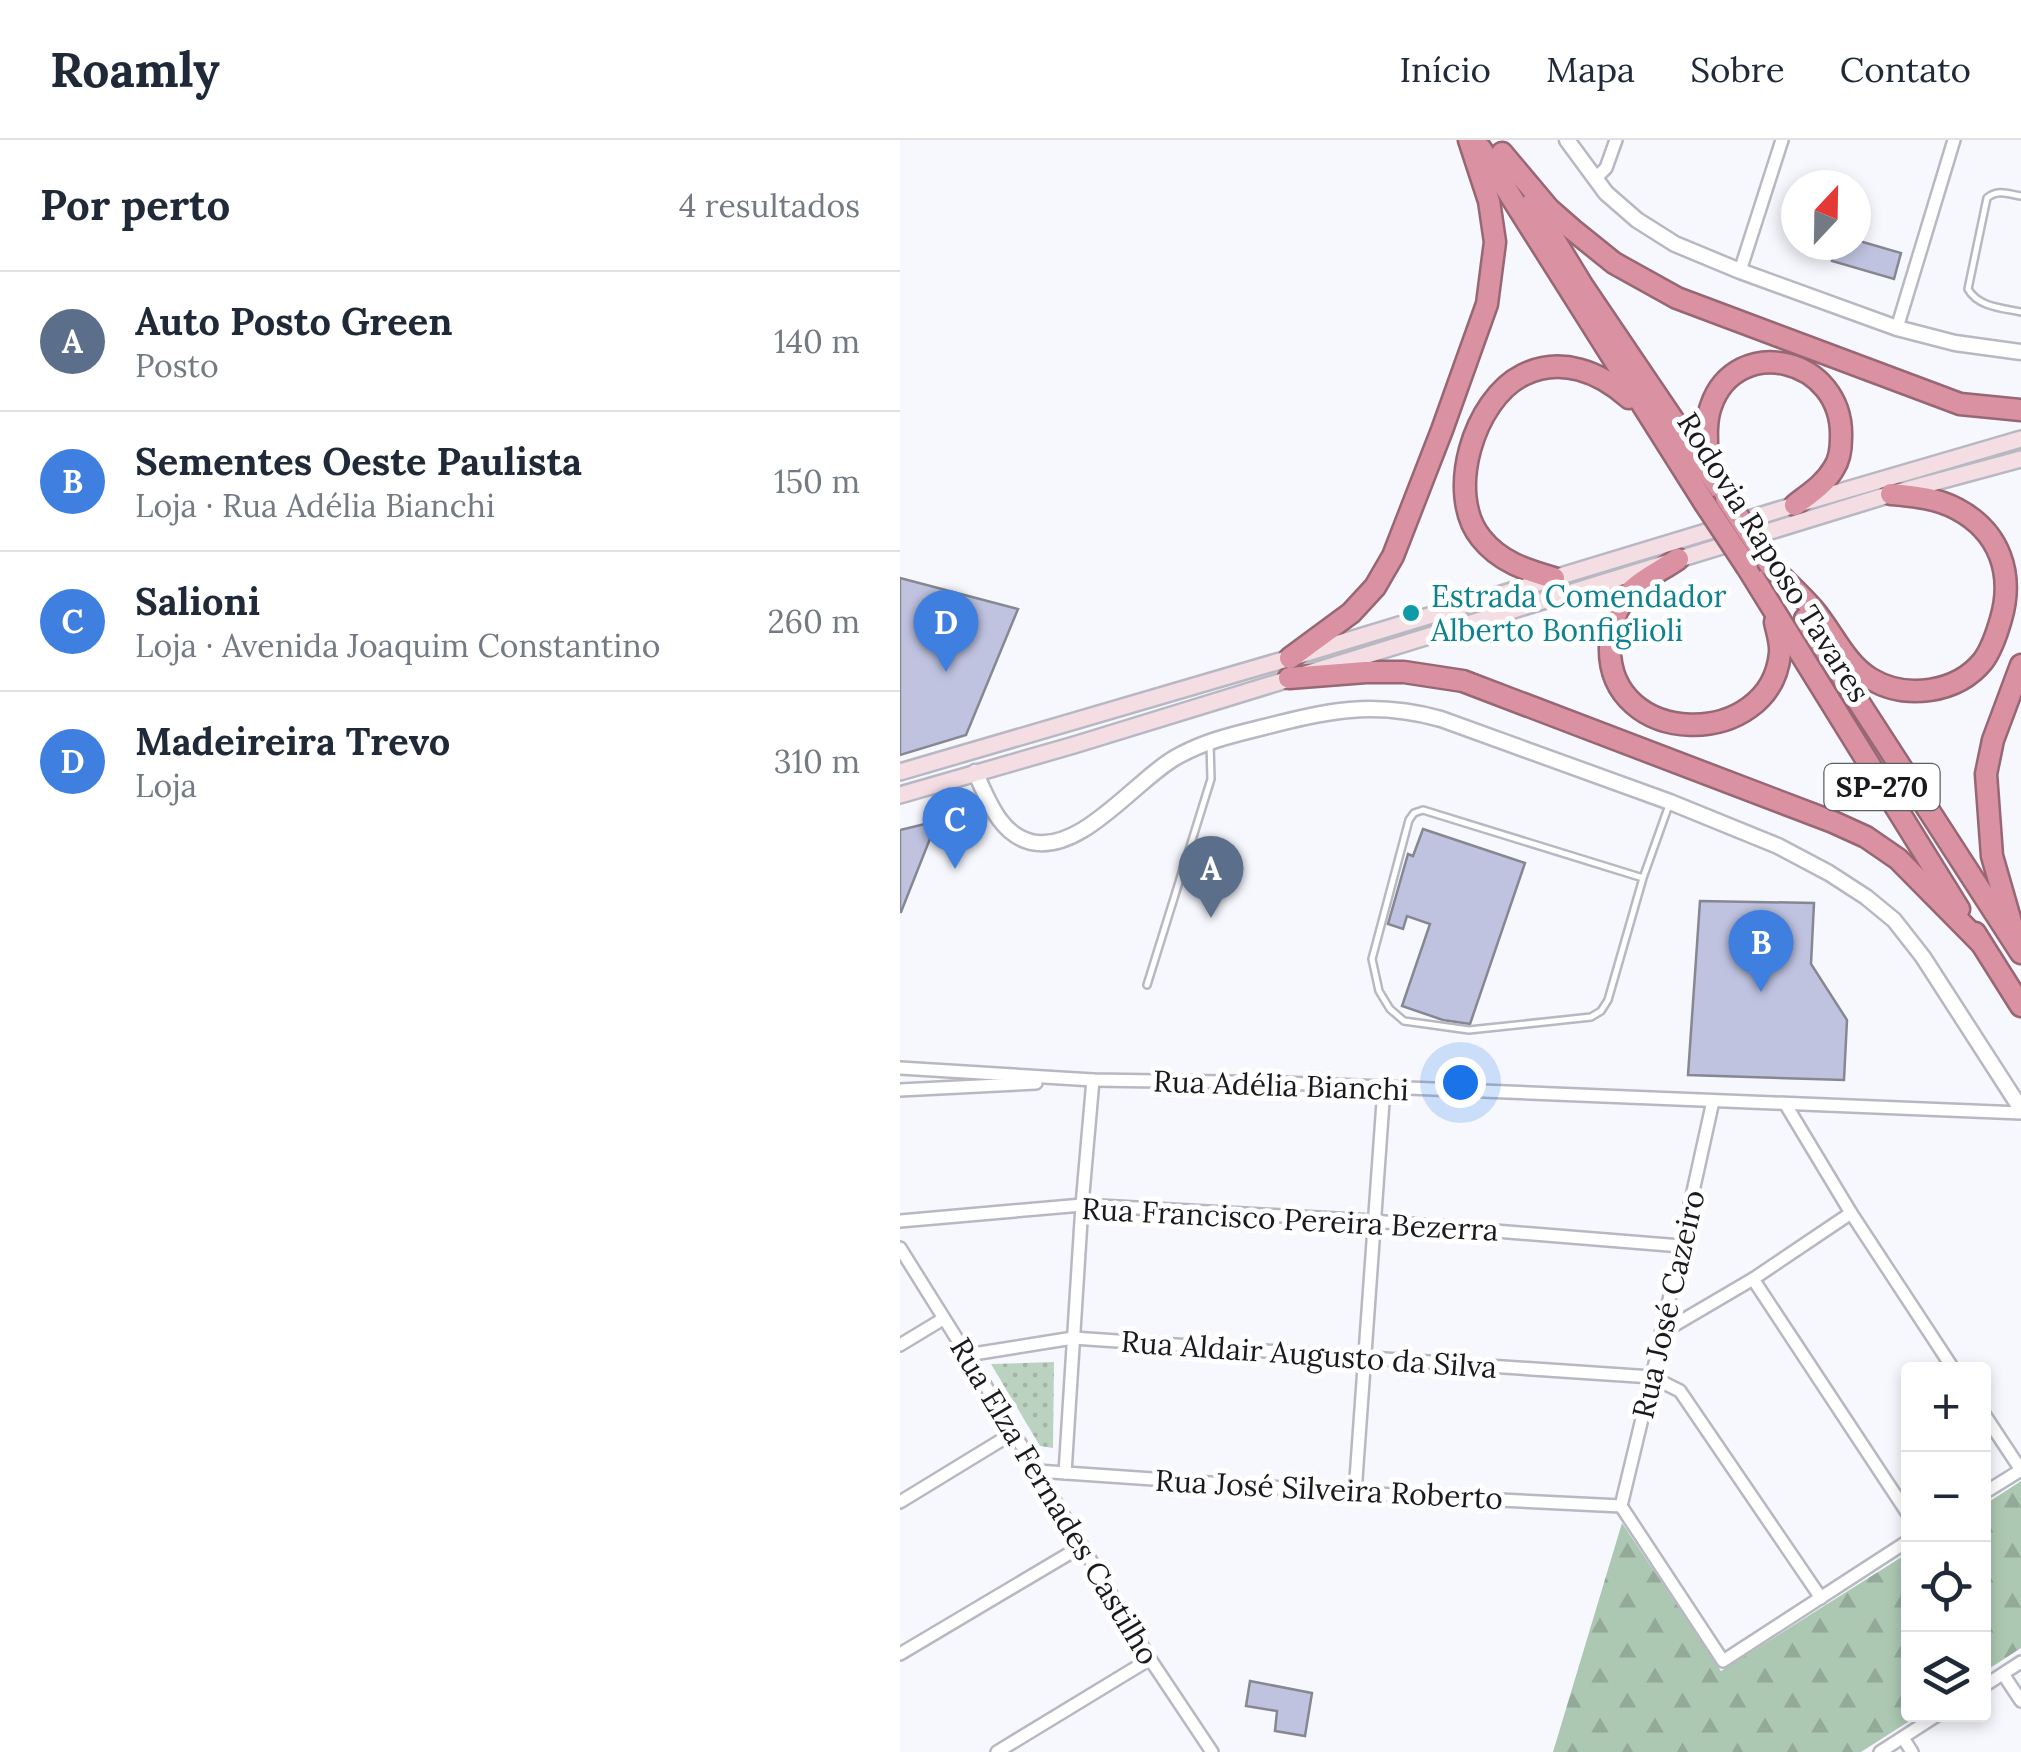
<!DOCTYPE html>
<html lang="pt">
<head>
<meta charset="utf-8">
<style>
	body { margin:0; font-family:Lora,serif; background:#f6f6f7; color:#1f2937 }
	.controls { position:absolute; right:30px; bottom:30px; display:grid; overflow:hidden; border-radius:10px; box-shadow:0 5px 15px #0003 }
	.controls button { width:90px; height:90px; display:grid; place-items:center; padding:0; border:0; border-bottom:2px solid #e0e1e3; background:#fff; color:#1f2937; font:50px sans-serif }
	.compass { position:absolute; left:881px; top:30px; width:90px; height:90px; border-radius:50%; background:#fff; box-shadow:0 5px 15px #0003; rotate:22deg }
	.you { position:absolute; left:560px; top:942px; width:35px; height:35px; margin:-25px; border:8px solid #fff; border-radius:50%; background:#1a73e8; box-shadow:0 0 0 15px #1a73e833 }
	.badge { display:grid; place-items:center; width:65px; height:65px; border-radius:50%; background:#7c3aed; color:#fff; font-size:32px; font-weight:700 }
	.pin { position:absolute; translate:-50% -82px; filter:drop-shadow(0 2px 5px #0008) }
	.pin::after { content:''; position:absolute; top:52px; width:35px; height:30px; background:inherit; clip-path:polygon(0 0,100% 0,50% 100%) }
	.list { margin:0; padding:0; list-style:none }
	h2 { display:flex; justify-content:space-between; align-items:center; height:130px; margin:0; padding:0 40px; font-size:42px }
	h2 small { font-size:32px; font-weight:400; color:#747a83 }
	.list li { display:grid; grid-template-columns:65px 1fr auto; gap:30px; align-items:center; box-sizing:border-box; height:140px; padding:0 40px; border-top:2px solid #e0e1e3 }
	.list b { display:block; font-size:38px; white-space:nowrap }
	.list p { margin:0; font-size:32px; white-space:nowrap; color:#747a83 }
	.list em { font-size:32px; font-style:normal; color:#747a83 }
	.icon { flex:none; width:55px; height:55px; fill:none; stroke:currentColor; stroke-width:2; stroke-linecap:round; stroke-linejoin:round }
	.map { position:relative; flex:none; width:1121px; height:1612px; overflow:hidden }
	header { display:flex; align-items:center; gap:60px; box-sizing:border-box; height:140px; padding:0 50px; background:#fff; border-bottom:2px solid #e0e1e3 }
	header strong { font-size:48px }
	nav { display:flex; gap:55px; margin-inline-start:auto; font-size:35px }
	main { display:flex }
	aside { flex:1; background:#fff }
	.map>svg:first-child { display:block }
</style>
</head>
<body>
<header>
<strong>Roamly</strong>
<nav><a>Início</a><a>Mapa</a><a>Sobre</a><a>Contato</a></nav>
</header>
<main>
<aside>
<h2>Por perto<small>4 resultados</small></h2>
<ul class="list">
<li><span class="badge" style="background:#5c6f8a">A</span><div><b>Auto Posto Green</b><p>Posto</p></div><em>140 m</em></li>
<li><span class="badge" style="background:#3f7fe0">B</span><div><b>Sementes Oeste Paulista</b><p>Loja · Rua Adélia Bianchi</p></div><em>150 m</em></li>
<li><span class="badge" style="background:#3f7fe0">C</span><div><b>Salioni</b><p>Loja · Avenida Joaquim Constantino</p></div><em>260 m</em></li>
<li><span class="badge" style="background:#3f7fe0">D</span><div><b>Madeireira Trevo</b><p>Loja</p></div><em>310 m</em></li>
</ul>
</aside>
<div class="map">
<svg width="1121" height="1612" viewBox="0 0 1121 1612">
	<defs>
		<pattern id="forest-firs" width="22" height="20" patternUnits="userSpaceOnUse" patternTransform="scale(2.5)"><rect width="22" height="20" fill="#acc7b2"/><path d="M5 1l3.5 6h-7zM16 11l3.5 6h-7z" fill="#93aa99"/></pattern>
		<pattern id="park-dots" width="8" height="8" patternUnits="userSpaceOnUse" patternTransform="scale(2.5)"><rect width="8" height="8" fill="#bcd2c1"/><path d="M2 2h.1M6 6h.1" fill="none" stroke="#a1b4a5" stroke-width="1.8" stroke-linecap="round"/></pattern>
	</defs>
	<rect width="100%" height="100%" fill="#f7f8fe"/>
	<g fill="url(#forest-firs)">
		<path d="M1121,1341V1508L1084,1532V1365Z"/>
		<path d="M722,1383L821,1531L1008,1413V1574L1019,1575L961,1612H653Z"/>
	</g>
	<path fill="url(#park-dots)" d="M154,1222L153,1308L140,1306L91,1224Z"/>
	<g fill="#bfc3e0" stroke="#868790" stroke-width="2.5">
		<path d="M956,100L1001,113L994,139L932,121L937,105H956Z"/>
		<path d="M0,438L118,469L66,595L0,615Z"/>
		<path d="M37,681L1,772H0V690Z"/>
		<path d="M523,689L625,723L570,884L543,880L502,866L530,784L507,776L503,789L488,784L508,714L513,716Z"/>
		<path d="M800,761L914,763L911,824L947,880L944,940L788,935Z"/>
		<path d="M350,1541L412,1553L405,1596L375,1591L377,1571L346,1566Z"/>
	</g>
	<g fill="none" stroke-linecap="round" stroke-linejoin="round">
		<g stroke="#b7b8c2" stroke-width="10">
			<g id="service">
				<path d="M1121,56C1108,54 1098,49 1087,58L1068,149C1078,167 1102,168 1121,172"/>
				<path d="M743,738L523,670L514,673L509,680L472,819L479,851L490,869L504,881L569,890L691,877L701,871L708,860L743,738L769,665"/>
				<path d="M247,845L311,639L310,603"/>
			</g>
		</g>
		<g stroke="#b7b8c2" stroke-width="16">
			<g id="minor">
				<path d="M695,39L706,28L716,0"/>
				<path d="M840,131L882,0"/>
				<path d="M997,188L1054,0"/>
				<path d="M0,928L193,940L384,943L1121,973"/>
				<path d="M0,950L136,943"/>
				<path d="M886,965L951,1073L1054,1230"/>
				<path d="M0,1081L182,1065L473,1081L781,1106"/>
				<path d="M0,1108L67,1215L250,1519L312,1612"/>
				<path d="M853,1139L1008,1374"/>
				<path d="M761,1193L853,1139L951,1073"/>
				<path d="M0,1205L43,1179"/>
				<path d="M67,1215L173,1198L752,1237L780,1251L921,1458"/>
				<path d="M1084,1274L1121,1330L1084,1353"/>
				<path d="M137,1331L455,1353L721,1366"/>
				<path d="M165,1333L182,1065L193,940"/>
				<path d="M455,1353L484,948"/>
				<path d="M0,1362L113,1293"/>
				<path d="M721,1366L752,1237L813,961"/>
				<path d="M721,1366L823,1521L1008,1401"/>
				<path d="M0,1514L182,1406"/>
				<path d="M1103,1534L1121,1561"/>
				<path d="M1084,1546L1121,1522"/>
				<path d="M1003,1598L1012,1612"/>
				<path d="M97,1612L250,1519"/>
				<path d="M980,1612L1039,1574"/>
			</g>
		</g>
		<g stroke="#b7b8c2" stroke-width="19">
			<g id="tertiary">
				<path d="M667,0L706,53L737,80L775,104L840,131L997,188L1055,203L1121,212"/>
				<path d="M75,632C88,659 99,694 131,702C183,714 237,637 280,615C306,601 332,595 360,588C427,571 472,560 541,579L770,662L878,706L929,733L966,757L994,780L1023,817L1121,969"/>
			</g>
		</g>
		<g stroke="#b7b8c2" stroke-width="20">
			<g id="secondary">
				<path d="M0,632L390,518L895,365L1121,299"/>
				<path d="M0,655L174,605L991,354L1121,319"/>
			</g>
		</g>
		<g stroke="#976774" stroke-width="25">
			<g id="motorway">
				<path d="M581,9L804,362"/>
				<path d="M602,13L649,69L673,90L714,123L777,158L1060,264L1121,270"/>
				<path d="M632,63L682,145L826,358"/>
				<path d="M808,329C808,309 804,285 811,266C836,193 944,217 941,298C941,308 940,319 934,328C925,344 909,354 895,365"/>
				<path d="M778,419C764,429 746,437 733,449C718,463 710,485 710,505C706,609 871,611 880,513C881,503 877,492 875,482"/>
				<path d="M870,425C884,440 900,454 913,469C932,491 945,524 971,539C1006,560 1057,553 1083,521C1092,509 1097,493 1101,479C1114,434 1100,392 1057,369C1037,358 1013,356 991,354"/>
				<path d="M847,427L1059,769"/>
				<path d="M654,438C626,430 600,422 581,398C545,354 574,259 623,235C661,216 700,232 729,258"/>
				<path d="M905,479L1121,813"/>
				<path d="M390,518L451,473L475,447L493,416L542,290L587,164L595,102L589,61L569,0"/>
				<path d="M389,538L466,532H504L563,541L933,682L966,697L998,719L1081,803"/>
				<path d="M1113,789L1092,716L1086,634L1093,600L1121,525"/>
				<path d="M1075,793L1121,866"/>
			</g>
		</g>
		<use href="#service" stroke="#fff" stroke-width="5"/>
		<use href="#minor" stroke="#fff" stroke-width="11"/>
		<use href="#tertiary" stroke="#fff" stroke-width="14"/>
		<use href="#secondary" stroke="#f4dee3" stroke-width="15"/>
		<use href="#motorway" stroke="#da91a2" stroke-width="20"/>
		<g stroke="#976774" stroke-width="25" stroke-linecap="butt">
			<g id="motorway-bridge">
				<path d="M826,358L870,425"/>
				<path d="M804,362L847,427"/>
			</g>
		</g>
		<use href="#motorway-bridge" stroke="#da91a2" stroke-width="20"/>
	</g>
	<circle fill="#0f9aa8" stroke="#fff" stroke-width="4" cx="511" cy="473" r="10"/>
	<g text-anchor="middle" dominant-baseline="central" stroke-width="10" stroke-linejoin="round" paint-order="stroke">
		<rect fill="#fff" stroke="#5f5f62" stroke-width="2.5" x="924.5" y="624" width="115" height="46" rx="8"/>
		<g font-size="28" font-weight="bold" fill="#1a1a1e">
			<text x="982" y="647">SP-270</text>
		</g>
		<g font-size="30" fill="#1a1a1e" stroke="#fff">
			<text transform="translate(874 417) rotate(58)">Rodovia Raposo Tavares</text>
			<text transform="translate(381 945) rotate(2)">Rua Adélia Bianchi</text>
			<text transform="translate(390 1079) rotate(3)">Rua Francisco Pereira Bezerra</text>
			<text transform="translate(768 1164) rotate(-77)">Rua José Cazeiro</text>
			<text transform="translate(409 1214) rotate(4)">Rua Aldair Augusto da Silva</text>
			<text transform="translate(429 1349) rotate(3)">Rua José Silveira Roberto</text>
			<text transform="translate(155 1361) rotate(59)">Rua Elza Fernades Castilho</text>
		</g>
		<g font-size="30" fill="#0d838f" stroke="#fff" text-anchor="start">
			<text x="531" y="456">Estrada Comendador<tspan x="531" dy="34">Alberto Bonfiglioli</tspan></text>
		</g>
	</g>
</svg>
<div class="controls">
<button>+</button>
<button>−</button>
<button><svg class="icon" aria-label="locate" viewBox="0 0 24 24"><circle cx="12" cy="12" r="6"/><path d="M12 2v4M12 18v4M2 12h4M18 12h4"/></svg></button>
<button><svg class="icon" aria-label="layers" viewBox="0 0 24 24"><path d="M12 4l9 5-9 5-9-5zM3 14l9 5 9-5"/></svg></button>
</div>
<svg class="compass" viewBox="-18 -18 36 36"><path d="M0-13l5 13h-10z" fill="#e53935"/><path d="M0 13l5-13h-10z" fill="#747a83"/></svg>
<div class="you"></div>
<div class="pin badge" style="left:311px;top:778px;background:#5c6f8a">A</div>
<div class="pin badge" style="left:861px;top:852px;background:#3f7fe0">B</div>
<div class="pin badge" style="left:55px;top:729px;background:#3f7fe0">C</div>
<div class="pin badge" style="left:46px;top:532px;background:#3f7fe0">D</div>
</div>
</main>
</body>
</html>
